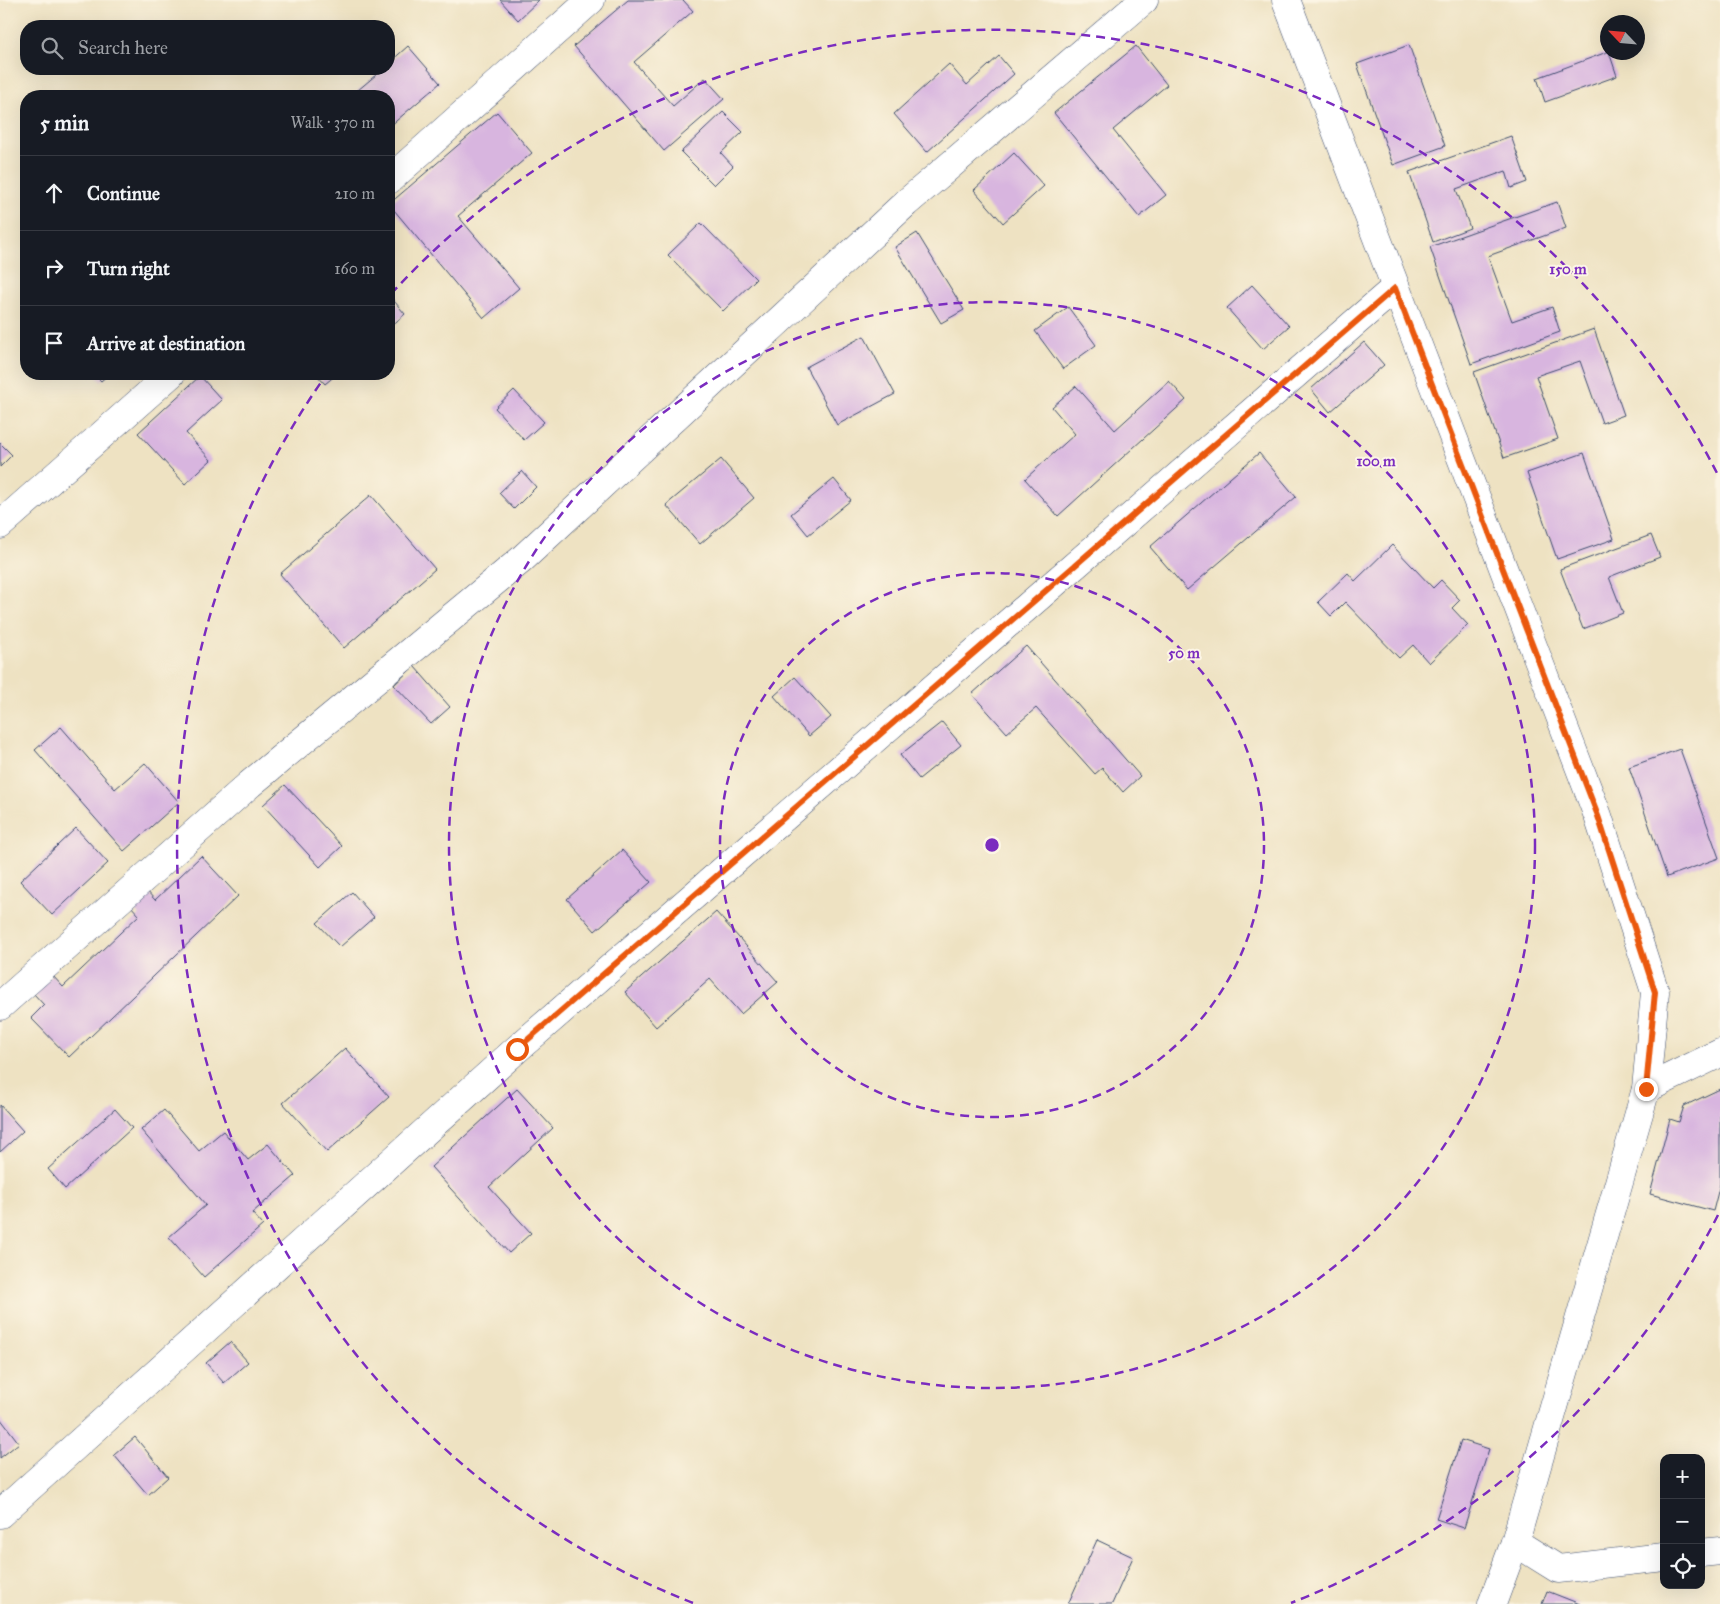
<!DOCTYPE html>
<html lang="en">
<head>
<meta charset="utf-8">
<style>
	body { margin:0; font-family:"IM FELL Great Primer",serif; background:#242831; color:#f1f3f6 }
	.controls { position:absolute; right:15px; bottom:15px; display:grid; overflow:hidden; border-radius:10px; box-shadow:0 5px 20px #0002 }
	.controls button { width:45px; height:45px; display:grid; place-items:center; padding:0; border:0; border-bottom:1px solid #363941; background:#171b24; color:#f1f3f6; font:25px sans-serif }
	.compass { position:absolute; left:1600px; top:15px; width:45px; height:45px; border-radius:50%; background:#171b24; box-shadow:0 5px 20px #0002; rotate:296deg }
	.stop { position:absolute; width:15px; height:15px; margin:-11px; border:4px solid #ea580c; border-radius:50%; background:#fff }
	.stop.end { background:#ea580c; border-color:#fff; box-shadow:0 1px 5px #0008 }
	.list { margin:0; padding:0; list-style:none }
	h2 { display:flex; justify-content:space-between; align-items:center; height:65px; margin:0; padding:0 20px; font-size:21px }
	h2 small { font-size:16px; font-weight:400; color:#9ea1a6 }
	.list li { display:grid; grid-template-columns:32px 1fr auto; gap:15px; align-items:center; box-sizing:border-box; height:75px; padding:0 20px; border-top:1px solid #363941 }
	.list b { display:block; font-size:19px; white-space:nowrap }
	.list em { font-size:16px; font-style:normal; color:#9ea1a6 }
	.icon { flex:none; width:28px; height:28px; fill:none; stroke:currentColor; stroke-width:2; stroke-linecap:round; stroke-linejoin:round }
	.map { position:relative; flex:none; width:1720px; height:1604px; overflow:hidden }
	.search { position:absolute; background:#171b24; box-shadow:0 5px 20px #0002; left:20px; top:20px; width:375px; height:55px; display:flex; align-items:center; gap:12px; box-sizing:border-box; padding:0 18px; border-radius:20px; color:#9ea1a6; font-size:19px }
	.panel { position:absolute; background:#171b24; box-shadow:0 5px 20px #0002; left:20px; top:90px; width:375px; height:290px; border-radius:20px }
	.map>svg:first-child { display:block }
</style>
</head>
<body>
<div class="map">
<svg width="1720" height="1604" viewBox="0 0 1720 1604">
	<rect width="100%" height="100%" fill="#fcf5e5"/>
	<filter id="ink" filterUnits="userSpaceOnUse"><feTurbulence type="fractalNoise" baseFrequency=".02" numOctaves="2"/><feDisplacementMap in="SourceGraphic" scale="10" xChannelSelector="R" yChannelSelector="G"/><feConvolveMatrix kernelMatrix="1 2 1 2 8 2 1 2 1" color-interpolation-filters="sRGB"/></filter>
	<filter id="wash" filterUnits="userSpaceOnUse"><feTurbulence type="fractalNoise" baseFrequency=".0096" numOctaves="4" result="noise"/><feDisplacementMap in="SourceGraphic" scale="20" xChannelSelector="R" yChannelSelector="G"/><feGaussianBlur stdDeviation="1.12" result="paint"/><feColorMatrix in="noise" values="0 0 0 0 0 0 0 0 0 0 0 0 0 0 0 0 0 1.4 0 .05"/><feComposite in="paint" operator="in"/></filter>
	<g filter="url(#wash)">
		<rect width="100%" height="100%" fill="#eee2c2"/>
		<g id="blocks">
			<g fill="#d8b5df">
				<path d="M500,0H539L518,20Z"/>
				<path d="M628,0H683L693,11L634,62L673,106L705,78L724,99L664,151L574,46Z"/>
				<path d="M1409,45L1445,146L1393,165L1357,64Z"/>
				<path d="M408,46L440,83L389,127V96H351L383,69H389V63Z"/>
				<path d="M1136,46L1167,85L1113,130L1166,195L1139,217L1054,113Z"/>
				<path d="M1607,52H1609L1617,76L1545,102L1537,78Z"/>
				<path d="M999,56L1014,74L927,152L894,114L949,64L967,85Z"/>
				<path d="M497,112L532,153L458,216L519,288L484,318L389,204Z"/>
				<path d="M723,112L743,132L721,153L733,166L714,185L681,152Z"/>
				<path d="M1511,136L1527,182L1511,188L1506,171L1456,189L1470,228L1433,242L1409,172Z"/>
				<path d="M1014,153L1044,186L1003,223L974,190Z"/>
				<path d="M1557,202L1566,228L1488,256L1512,321L1552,307L1560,332L1471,364L1430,247Z"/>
				<path d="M701,223L756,279L723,311L668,255Z"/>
				<path d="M917,233L964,310L941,323L895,247Z"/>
				<path d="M1252,285L1289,326L1263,349L1227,308Z"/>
				<path d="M389,295L405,314L389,328Z"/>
				<path d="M1068,307L1096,345L1063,369L1035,331Z"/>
				<path d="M1594,329L1624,415L1602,423L1580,361L1536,376L1558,439L1504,458L1474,372Z"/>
				<path d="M864,336L895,394L837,425L806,367Z"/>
				<path d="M1364,342L1384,365L1330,412L1311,389Z"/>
				<path d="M94,374H109L101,381Z"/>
				<path d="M316,374H337L325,384Z"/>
				<path d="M200,376L222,400L186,433L211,460L185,484L138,433Z"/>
				<path d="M1169,381L1186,400L1058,516L1025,479L1075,434L1052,407L1076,386L1115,430Z"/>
				<path d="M514,390L544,422L524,440L495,408Z"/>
				<path d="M0,443L12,455L0,467Z"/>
				<path d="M1259,453L1296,497L1187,590L1150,547Z"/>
				<path d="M1584,453L1614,539L1557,559L1527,473Z"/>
				<path d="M721,459L754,498L700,544L666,505Z"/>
				<path d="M522,471L536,487L514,509L499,493Z"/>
				<path d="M834,479L851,500L808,535L791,514Z"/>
				<path d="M371,495L435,569L344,648L280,574Z"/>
				<path d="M1651,535L1660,557L1609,577L1623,613L1583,629L1560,569Z"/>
				<path d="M1392,545L1433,588L1441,580L1460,600L1452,608L1468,625L1429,663L1413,645L1399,658L1345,602L1331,616L1318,602L1348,573L1355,581Z"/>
				<path d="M1026,646L1140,776L1123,792L1102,768L1095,774L1036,708L1007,733L972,694Z"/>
				<path d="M414,666L450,707L431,724L394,685Z"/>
				<path d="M795,677L831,717L809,736L774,696Z"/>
				<path d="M942,722L961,745L919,779L900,755Z"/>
				<path d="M61,727L115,789L145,763L179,802L124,851L35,750Z"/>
				<path d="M1680,749L1719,858L1667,877L1629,767Z"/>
				<path d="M285,785L342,846L320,867L263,805Z"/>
				<path d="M76,828L108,863L52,915L20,881Z"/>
				<path d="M622,850L651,882L595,931L567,899Z"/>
				<path d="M201,856L238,896L69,1057L31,1018L44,1005L33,993L52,975L63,987L139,915L130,905L146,890L155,900Z"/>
				<path d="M352,892L374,917L340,947L317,923Z"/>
				<path d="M716,912L778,982L741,1014L710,979L656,1027L625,992Z"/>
				<path d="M345,1048L389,1097L327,1152L283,1103Z"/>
				<path d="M517,1089L553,1128L489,1187L531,1233L509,1253L431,1167Z"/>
				<path d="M1720,1089V1184L1713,1211L1650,1194L1670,1119L1679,1122L1684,1106Z"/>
				<path d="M0,1105L23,1131L0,1152Z"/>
				<path d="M115,1109L132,1128L65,1189L48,1169Z"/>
				<path d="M164,1110L199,1151L223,1131L248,1160L268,1144L295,1176L252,1213L263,1225L204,1277L169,1237L206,1205L141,1130Z"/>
				<path d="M230,1342L248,1362L224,1383L206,1363Z"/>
				<path d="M0,1418L19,1443L0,1458Z"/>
				<path d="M135,1437L168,1477L148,1495L114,1455Z"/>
				<path d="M1461,1440L1489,1449L1464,1528L1436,1519Z"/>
				<path d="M1097,1540L1133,1557L1112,1604H1068Z"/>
				<path d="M1547,1591L1580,1604H1542Z"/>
			</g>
		</g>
	</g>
	<g filter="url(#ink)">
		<use href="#blocks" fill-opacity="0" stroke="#3b4a6d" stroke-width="1"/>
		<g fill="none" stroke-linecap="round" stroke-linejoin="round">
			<g stroke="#3b4a6d" stroke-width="29">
				<g id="minor">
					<path d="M1286,0L1598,816L1655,992L1646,1089L1515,1542L1492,1604"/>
					<path d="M389,180L591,0"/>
					<path d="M0,525L171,374"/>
					<path d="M0,1006L250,784L521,560L906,203L1144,0"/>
					<path d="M1646,1089L1720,1053"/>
					<path d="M0,1514L517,1049L1395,288"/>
					<path d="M1515,1542L1558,1569L1664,1557"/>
					<path d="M1701,1553L1720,1551"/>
				</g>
			</g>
			<use href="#minor" stroke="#fff" stroke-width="28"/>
		</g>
	</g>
	<g fill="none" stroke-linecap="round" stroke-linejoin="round" filter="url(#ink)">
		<path stroke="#ea580c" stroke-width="6" d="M517,1049L1395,288L1598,816L1655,992L1646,1089"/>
	</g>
	<g fill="none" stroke="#7b2cbf" stroke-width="2.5" stroke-dasharray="9 6">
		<circle cx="992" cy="845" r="272"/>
		<circle cx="992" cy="845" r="543"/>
		<path d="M1718 1215A815 815 0 0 1 1291 1603M693 1603A815 815 0 0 1 324 378M391 294A815 815 0 0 1 1718 475"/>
	</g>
	<circle cx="992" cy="845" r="8" fill="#7b2cbf" stroke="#fcf5e5" stroke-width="2.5"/>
	<g font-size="15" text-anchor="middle" font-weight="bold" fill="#7b2cbf" stroke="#fcf5e5" stroke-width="4" stroke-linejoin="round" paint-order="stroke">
		<text x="1568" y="274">150 m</text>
		<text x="1376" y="466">100 m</text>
		<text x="1184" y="658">50 m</text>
	</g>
</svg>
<div class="controls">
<button>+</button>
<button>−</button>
<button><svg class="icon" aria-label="locate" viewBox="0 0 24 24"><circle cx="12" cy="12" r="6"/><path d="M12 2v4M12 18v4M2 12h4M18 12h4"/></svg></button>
</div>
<svg class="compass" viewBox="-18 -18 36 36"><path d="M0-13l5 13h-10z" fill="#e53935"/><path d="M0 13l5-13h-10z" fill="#9ea1a6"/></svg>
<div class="stop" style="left:517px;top:1049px"></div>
<div class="stop end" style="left:1646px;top:1089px"></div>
<div class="search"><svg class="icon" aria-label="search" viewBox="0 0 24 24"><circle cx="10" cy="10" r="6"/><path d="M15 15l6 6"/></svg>Search here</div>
<section class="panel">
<h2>5 min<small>Walk · 370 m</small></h2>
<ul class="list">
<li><svg class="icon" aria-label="ahead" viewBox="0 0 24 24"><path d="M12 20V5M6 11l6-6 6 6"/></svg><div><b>Continue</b></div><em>210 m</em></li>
<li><svg class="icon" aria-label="right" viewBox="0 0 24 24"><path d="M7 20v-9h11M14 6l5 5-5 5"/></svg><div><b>Turn right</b></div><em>160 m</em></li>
<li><svg class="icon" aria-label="arrive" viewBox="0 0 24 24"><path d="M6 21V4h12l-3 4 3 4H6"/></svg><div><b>Arrive at destination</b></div></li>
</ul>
</section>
</div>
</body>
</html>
